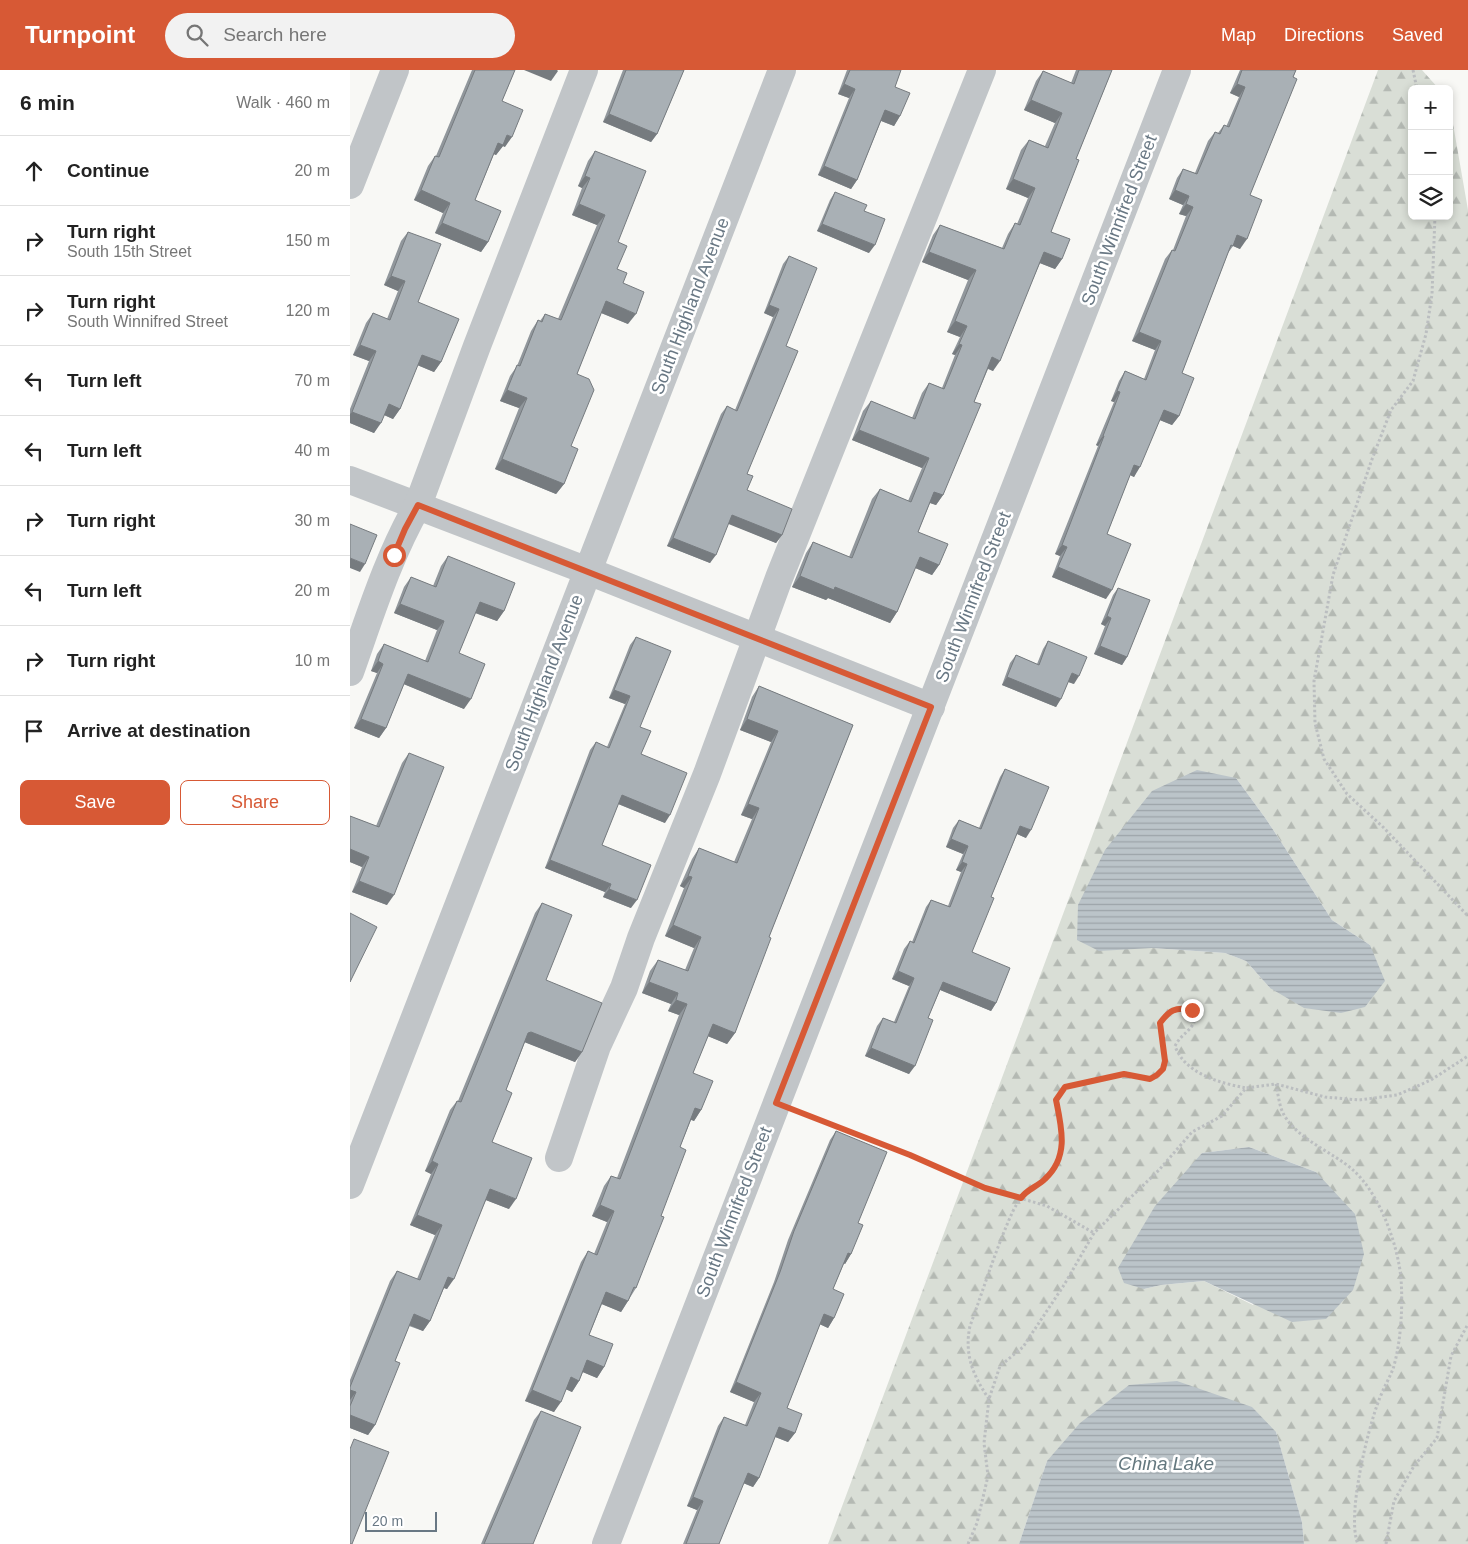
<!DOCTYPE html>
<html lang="en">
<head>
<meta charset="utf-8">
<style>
	body { margin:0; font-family:Helvetica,sans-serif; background:#f2f2f2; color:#222 }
	.controls { position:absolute; right:15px; top:15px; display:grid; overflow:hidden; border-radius:8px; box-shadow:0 2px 8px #0003 }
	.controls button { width:45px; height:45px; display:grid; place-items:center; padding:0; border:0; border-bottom:1px solid #e0e0e0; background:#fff; color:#222; font:25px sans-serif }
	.scale { position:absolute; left:15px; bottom:12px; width:72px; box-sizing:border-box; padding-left:5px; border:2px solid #697884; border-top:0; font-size:14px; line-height:18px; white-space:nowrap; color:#697884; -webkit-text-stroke:4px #fff; paint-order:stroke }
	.stop { position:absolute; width:15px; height:15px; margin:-11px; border:4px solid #d75935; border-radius:50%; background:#fff }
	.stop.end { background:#d75935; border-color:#fff; box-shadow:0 1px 5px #0008 }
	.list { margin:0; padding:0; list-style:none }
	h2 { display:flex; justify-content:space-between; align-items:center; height:65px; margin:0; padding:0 20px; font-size:21px }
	h2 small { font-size:16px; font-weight:400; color:#767676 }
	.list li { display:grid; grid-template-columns:32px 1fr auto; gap:15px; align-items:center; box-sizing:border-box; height:70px; padding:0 20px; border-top:1px solid #e0e0e0 }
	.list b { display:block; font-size:19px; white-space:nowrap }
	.list p { margin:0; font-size:16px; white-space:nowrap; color:#767676 }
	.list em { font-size:16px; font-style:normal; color:#767676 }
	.actions { display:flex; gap:10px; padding:15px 20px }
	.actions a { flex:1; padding:11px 0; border:1px solid #d75935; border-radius:8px; text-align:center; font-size:18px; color:#d75935 }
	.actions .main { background:#d75935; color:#fff }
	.icon { flex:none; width:28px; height:28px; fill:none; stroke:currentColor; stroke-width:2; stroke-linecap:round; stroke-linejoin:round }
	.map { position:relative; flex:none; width:1118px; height:1474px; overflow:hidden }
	header { display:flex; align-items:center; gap:30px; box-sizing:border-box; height:70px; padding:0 25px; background:#d75935; color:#fff }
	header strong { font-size:24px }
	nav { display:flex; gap:28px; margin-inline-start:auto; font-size:18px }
	.search { width:350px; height:45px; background:#f2f2f2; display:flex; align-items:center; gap:12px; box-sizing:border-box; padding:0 18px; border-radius:28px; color:#767676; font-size:19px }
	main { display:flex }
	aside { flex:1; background:#fff }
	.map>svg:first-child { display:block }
</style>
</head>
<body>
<header>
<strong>Turnpoint</strong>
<div class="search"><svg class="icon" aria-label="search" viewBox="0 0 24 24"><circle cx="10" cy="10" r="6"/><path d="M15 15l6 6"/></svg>Search here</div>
<nav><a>Map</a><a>Directions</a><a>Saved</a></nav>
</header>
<main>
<aside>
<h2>6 min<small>Walk · 460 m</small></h2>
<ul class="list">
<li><svg class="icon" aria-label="ahead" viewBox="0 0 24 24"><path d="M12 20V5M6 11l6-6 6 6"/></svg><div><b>Continue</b></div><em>20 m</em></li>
<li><svg class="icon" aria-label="right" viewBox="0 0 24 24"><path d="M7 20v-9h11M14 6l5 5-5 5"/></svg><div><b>Turn right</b><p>South 15th Street</p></div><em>150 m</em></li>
<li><svg class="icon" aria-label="right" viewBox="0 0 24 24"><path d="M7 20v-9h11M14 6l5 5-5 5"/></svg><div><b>Turn right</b><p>South Winnifred Street</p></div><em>120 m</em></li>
<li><svg class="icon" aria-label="left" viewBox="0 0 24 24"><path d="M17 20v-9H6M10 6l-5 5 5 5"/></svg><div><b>Turn left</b></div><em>70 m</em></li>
<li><svg class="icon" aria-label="left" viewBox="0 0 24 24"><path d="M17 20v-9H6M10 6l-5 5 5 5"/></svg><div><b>Turn left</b></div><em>40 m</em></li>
<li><svg class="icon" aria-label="right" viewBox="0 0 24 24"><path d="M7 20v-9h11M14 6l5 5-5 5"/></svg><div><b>Turn right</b></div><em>30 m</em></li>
<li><svg class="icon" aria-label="left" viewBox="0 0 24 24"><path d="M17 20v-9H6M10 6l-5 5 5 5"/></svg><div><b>Turn left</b></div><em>20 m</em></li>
<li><svg class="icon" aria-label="right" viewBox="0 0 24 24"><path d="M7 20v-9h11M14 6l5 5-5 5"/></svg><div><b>Turn right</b></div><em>10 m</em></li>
<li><svg class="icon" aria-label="arrive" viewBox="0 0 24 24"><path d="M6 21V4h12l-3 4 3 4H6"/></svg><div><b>Arrive at destination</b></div></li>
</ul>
<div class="actions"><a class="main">Save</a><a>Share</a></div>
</aside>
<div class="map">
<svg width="1118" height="1474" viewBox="0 0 1118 1474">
	<defs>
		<pattern id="forest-firs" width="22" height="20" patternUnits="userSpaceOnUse" patternTransform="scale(1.25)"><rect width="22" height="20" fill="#d9ded6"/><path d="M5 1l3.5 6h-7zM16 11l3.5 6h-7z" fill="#b4b9b3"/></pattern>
		<pattern id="water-rules" width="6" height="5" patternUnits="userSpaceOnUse" patternTransform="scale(1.25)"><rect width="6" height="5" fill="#bbc4c9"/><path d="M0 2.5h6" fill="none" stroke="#9ca4a9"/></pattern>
	</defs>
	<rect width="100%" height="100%" fill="#f8f8f5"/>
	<path fill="url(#forest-firs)" fill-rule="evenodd" d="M1028,0H1072L1089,19H1062V146H1099V31L1118,140V1474H954L952,1452L926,1362L697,1391L669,1474H478ZM886,708L916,749L982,850L1020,875L920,918L896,891L875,883L802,878ZM899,1077L966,1102L903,1235L854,1211L811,1215L794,1219L852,1083Z"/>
	<g fill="url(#water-rules)">
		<path d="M847,700L886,708L916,749L982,850L1020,875L1035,911L1015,937L991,943L954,938L920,918L896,891L875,883L802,878L749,881L727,870L728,835L755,780L802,721Z"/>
		<path d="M899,1077L966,1102L1005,1144L1014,1184L1003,1220L976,1249L942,1252L854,1211L811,1215L794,1219L774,1213L768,1198L805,1136L852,1083Z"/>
		<path d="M827,1311L902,1337L926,1362L952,1452L954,1474H669L697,1391L730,1353L779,1315Z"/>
	</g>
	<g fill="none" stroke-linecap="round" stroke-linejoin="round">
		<g stroke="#bbbec0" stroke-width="3" stroke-dasharray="2.5 2.5" stroke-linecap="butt">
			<path d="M1063,0L1067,19"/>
			<path d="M1085,146L1082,224L1076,264L1063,311L1041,340L1021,392L983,505L964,611L965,653L974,689L997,724L1033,757L1118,846"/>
			<path d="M926,1014C928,1023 929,1035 933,1043C946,1069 983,1082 1003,1100C1029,1123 1048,1174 1051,1209C1053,1236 1051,1273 1043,1299C1039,1309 1033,1319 1029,1330C1018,1358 996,1447 1008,1474"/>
			<path d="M450,1042L560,1085L635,1118L697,1136L744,1163"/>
			<path d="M639,1329C623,1306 614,1284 620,1256C634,1218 646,1178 663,1141C672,1123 679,1123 692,1112C719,1089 712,1060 707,1030L715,1017L774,1004L800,1009L807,1005L813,999L815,991L810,953C820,941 826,936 842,940L846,945C843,962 832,962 825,976C835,1004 870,1013 896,1018"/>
			<path d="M618,1474L627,1453L638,1406L634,1373L639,1329L650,1296L673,1277L714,1215L744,1163L809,1100L842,1062L872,1046L896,1018L926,1014L975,1027L1009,1030L1047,1025L1081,1010L1118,986"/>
			<path d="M1036,1474L1044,1431L1064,1396L1087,1368L1101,1286L1118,1254"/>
		</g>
		<g stroke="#c1c5c8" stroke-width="28">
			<path d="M0,115L45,0"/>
			<path d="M0,410L238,501L581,637"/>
			<path d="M0,602C20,546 38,487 68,435L127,276L234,0"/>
			<path d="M209,1088L247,976L274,918L291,868L357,704L429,508L632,0"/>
			<path d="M0,1115L432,0"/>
			<path d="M256,1474L827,0"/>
		</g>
	</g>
	<g fill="#91979c">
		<path d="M122,0H165L152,31L155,77L153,76L146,85L144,84L125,130L138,172L131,182L85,163L93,143L64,130L78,96L85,86H86Z"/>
		<path d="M273,0H334L307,64L301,72L253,52Z"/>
		<path d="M497,0H551L545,17L550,46L544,56L531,51L507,110L501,119L468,105L499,28L488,24Z"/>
		<path d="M726,0H762L726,89L701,162L712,189L705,199L690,193L643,301L638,299L624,332L593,425L586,435L580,433L568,462L589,495L582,505L565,498L547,542L540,553L478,528L476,530L442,517L456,483L463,472L499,487L522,429L530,419L558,431L572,398L502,370L513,341L521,331L562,348L572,323L579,313L592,318L605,285L602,284L610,267L597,262L618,210L572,192L583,165L590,155L652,178L658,164L665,153L667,154L678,128L656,119L671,80L679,70L695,76L705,53L674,40L686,11L693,1L721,13Z"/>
		<path d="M890,0H946L900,125L890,179L883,176L878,183L832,303L829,346L822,355L810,350L784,407L780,405L757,464L756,529L702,507L710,486L705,484L748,376L746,375L764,332L761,331L769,311L775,301L794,309L805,280L782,271L815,189L822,180H823L836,146L829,144L833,135L819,129L827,108L833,99L845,103L858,71L865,62L868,63L874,55L876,57L889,27L880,23Z"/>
		<path d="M245,81L268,172L267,199L273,213L278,254L251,243L227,304L221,376L214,414L206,424L145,399L169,338L150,331L160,306L167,296L181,261L188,250L190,251L195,244L208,249L247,155L222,145L232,118L228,116L238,91Z"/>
		<path d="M485,122L514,141L519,183L467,161L480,130Z"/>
		<path d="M58,162L68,232L91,292L84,302L67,295L50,339L43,349L34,345L24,363L0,353V339L19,291L3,285L16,253L23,243L37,249L48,221L34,215L51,171Z"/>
		<path d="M439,186L436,276L397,404V420L432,465L426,473L378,453L360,493L317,476L371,344L377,336L385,340L423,247L414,243L433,194Z"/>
		<path d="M98,486L154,541L147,551L125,543L109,583L114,639L54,614L36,658L29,668L4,658L27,603L21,601L27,584L34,574L75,591L87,560L44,543L54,517L61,507L83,516L91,496Z"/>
		<path d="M768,518L777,587L772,595L744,584L755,556L751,554L763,525Z"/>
		<path d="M286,567L291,684L315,753L268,734L252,775L281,838L253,827L255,822L195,798L240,680L246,672L257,677L275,634L259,628L280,575Z"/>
		<path d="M698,571L724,614L718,612L706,637L652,615L660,593L666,585L687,594L693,579Z"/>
		<path d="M409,616L503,655L419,867L385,963L377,974L358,966L343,1003L351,1040L344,1051L341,1050L330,1077L311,1146L286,1218L271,1242L252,1234L239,1265L254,1297L247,1308L233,1302L229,1311L222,1322L216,1319L204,1342L175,1331L231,1192L238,1181L244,1184L257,1152L242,1146L254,1116L261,1106L267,1108L329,945L318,941L321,934L292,923L300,901L308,890L335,900L344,878L315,866L334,818L330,816L342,789L349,778L384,792L402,749L391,745L421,672L390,660L402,627Z"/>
		<path d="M59,683L37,835L2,822L12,797L0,792V746L26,756L52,693Z"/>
		<path d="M655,699L676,768L667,764L641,827L622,882L646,933L641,941L590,920L578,948L559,1004L515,986L527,956L533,948L544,952L559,916L542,909L554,879L560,871L562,872L576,837L581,830L598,836L611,802L606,800L613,784L596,777L603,758L609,750L629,758L650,707Z"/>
		<path d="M192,833L196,910L232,982L225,992L175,972L156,1020L142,1072L159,1139L136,1130L97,1219L94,1218L80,1251L73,1261L59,1256L45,1291L25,1355L18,1365L0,1358V1310L40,1211L47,1201L67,1209L85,1165L60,1155L81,1104L75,1101L100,1040L107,1031H108L185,843Z"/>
		<path d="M486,1061L508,1153L501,1184L495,1194L494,1193L483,1219L484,1248L478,1258L470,1254L437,1338L445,1363L438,1372L425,1367L409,1408L403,1417L393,1413L369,1474H333L347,1440L337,1436L368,1356L374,1347L395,1355L404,1332L380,1322L424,1212L438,1170L480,1070Z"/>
		<path d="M191,1341L183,1474H131L184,1350Z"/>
	</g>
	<g fill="#767b7f">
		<path d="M174,0H207L208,1L201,11Z"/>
		<path d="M494,14L505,19L499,28L488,24Z"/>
		<path d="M887,14L895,17L889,27L880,23Z"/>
		<path d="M681,30L712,43L705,53L674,40Z"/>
		<path d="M535,40L550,46L544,56L529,50Z"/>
		<path d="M259,44L307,64L301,72L253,52Z"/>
		<path d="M157,65L162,67L155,77L153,76L146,85L141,83L148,73Z"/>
		<path d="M474,96L507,110L501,119L468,105Z"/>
		<path d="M235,106L240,108L232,118L228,116Z"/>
		<path d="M663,109L685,118L678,128L656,119Z"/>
		<path d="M71,120L100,133L93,143L64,130Z"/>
		<path d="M825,120L839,126L833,135L819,129Z"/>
		<path d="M229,134L255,145L247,155L222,145Z"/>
		<path d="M836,134L843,137L836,146L829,144Z"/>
		<path d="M92,153L138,172L131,182L85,163Z"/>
		<path d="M472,154L525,175L519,183L467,161Z"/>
		<path d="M887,165L897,169L890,179L881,175Z"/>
		<path d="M579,182L626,200L618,210L572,192Z"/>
		<path d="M694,182L712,189L705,199L687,192Z"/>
		<path d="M41,206L55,211L48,221L34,215Z"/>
		<path d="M256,231L286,244L278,254L249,242Z"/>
		<path d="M419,235L429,239L423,247L414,243Z"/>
		<path d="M605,251L617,256L610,267L597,262Z"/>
		<path d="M789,262L811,271L805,280L782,271Z"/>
		<path d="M609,274L612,275L605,285L602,284Z"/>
		<path d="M10,275L26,281L19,291L3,285Z"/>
		<path d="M72,285L91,292L84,302L65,294Z"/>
		<path d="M642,287L650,291L643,301L635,297Z"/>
		<path d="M157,320L177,328L169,338L150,331Z"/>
		<path d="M767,321L770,322L764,332L761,331Z"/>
		<path d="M39,334L50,339L43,349L32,344Z"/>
		<path d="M814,340L829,346L822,355L807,349Z"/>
		<path d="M2,342L31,353L24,363L0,353V344Z"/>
		<path d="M509,360L579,388L572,398L502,370Z"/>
		<path d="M753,366H754L748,376L746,375Z"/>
		<path d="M152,389L214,414L206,424L145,399Z"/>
		<path d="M784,395L790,397L784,407L778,404Z"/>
		<path d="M584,422L593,425L586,435L577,432Z"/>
		<path d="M382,445L432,465L426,473L376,453Z"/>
		<path d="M323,468L366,485L360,493L317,476Z"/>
		<path d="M712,475L717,477L710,486L705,484Z"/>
		<path d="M570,487L589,495L582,505L563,497Z"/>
		<path d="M0,488L15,494L10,502L0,498Z"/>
		<path d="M708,497L762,520L756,529L702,507Z"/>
		<path d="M450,506L485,517L547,542L540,553L478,528L476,530L442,517Z"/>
		<path d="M130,532L154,541L147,551L123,542Z"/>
		<path d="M50,534L94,551L87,560L44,543Z"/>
		<path d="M757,546L761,548L755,556L751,554Z"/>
		<path d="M750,576L777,587L772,595L744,584Z"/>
		<path d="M28,591L33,594L27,603L21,601Z"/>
		<path d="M722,603L729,606L724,614L716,611Z"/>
		<path d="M58,604L121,629L114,639L51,613Z"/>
		<path d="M657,607L711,629L706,637L652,615Z"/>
		<path d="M264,620L280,626L275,634L259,628Z"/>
		<path d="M11,649L36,658L29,668L4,658Z"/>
		<path d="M397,649L428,661L421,672L390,660Z"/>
		<path d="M272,725L320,745L315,753L266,733Z"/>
		<path d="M398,734L409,738L402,749L391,745Z"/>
		<path d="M670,756L681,760L676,768L665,763Z"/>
		<path d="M601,769L618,776L613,784L596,777Z"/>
		<path d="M0,779L19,787L12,797L0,792Z"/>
		<path d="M200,790L261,814L255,822L195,798Z"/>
		<path d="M612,792L617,794L611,802L606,800Z"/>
		<path d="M338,806L342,807L334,818L330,816Z"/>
		<path d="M9,811L44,825L37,835L2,822Z"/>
		<path d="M259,819L287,830L281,838L253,827Z"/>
		<path d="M323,855L351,867L344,878L315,866Z"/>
		<path d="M548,901L564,908L559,916L542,909Z"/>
		<path d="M299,912L328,923L321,934L292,923Z"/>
		<path d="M593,912L646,933L641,941L588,919Z"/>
		<path d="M326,930L337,934L329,945L318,941Z"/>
		<path d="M363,954L385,963L377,974L355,965Z"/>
		<path d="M181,962L232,982L225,992L174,972L178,963Z"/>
		<path d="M521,978L565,996L559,1004L515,986Z"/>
		<path d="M345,1038L351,1040L344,1051L338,1048Z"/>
		<path d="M82,1091L88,1094L81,1104L75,1101Z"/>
		<path d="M140,1119L166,1129L159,1139L133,1129Z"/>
		<path d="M250,1135L264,1141L257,1152L242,1146Z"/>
		<path d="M67,1145L92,1155L85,1165L60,1155Z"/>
		<path d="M498,1183L501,1184L495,1194L492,1192Z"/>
		<path d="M98,1207L104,1209L97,1219L91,1217Z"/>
		<path d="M256,1222L278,1231L271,1242L249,1233Z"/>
		<path d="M64,1244L80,1251L73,1261L57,1254Z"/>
		<path d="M474,1244L484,1248L478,1258L467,1253Z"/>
		<path d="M237,1290L254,1297L247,1308L230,1301Z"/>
		<path d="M221,1307L229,1311L222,1322L213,1318Z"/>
		<path d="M386,1312L411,1323L404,1332L380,1322Z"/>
		<path d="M0,1320L6,1322L0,1330Z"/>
		<path d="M182,1320L211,1332L204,1342L175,1331Z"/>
		<path d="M0,1345L25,1355L18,1365L0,1358Z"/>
		<path d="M429,1357L445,1363L438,1372L423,1366Z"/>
		<path d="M398,1403L409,1408L403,1417L391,1412Z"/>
		<path d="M343,1427L353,1431L347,1440L337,1436Z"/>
	</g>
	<g fill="#a9b0b5" stroke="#767b7f">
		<path d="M125,0H165L152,31L173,40L162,67L157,65L153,75L148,73L125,130L151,141L138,172L92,153L100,133L71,120L85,86L89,87Z"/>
		<path d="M276,0H334L307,64L259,44Z"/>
		<path d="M500,0H551L545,17L560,23L550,46L535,40L507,110L474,96L505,19L494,14Z"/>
		<path d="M729,0H762L726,89L729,90L701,162L720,169L712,189L694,182L650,291L642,287L624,332L631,334L593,425L584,422L568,462L598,474L589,495L570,487L547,542L485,517L484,520L450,506L463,472L502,488L530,419L561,432L579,388L509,360L521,331L565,349L579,313L594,319L612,275L609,274L617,256L605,251L626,200L579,182L590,155L654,179L665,153L670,155L685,118L663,109L679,70L698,78L712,43L681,30L693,1L724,14Z"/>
		<path d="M892,0H946L943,7L947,9L900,125L912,130L897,169L887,165L883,176L881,175L832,303L844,308L829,346L814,340L790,397L784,395L757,464L781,474L762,520L708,497L717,477L712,475L754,366H753L770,322L767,321L775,301L796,310L811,271L789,262L822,180L825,181L843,137L836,134L839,126L825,120L833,99L847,104L865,62L870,64L874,55L879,57L895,17L887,14Z"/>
		<path d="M245,81L296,101L268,172L277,176L267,199L277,203L273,213L294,222L286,244L256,231L227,304L239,309L244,320L221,376L228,379L214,414L152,389L177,328L157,320L167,295L170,296L188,250L192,252L195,244L211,250L255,145L229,134L240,108L235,106Z"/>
		<path d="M485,122L517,135L514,141L535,149L525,175L472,154Z"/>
		<path d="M58,162L91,174L68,232L109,249L91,292L72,285L50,339L39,334L31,353L2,342L26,281L10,275L23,243L40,250L55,211L41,206Z"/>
		<path d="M439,186L467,198L436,276L448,281L397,404L403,406L397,420L442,439L432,465L382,445L366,485L323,468L377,336L387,341L429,239L419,235Z"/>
		<path d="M0,454L27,465L15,494L0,488Z"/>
		<path d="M98,486L165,513L154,541L130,532L109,583L135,594L121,629L58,604L36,658L11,649L33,594L28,591L34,574L78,592L94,551L50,534L61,507L86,517Z"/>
		<path d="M768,518L800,530L777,587L750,576L761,548L757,546Z"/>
		<path d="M286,567L321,581L290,657L301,661L291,684L337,703L320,745L272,725L252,775L301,795L287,830L259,819L261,814L200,790L246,672L259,678L280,626L264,620Z"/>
		<path d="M698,571L737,587L729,606L722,603L711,629L657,607L666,585L689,595Z"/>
		<path d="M409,616L503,655L419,867L421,868L385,963L363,954L343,1003L363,1011L351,1040L345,1038L330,1077L336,1080L311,1146L314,1147L286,1218L284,1217L278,1231L256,1222L239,1265L263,1274L254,1297L237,1290L229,1311L221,1307L211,1332L182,1320L238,1181L247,1185L264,1141L250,1135L261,1106L270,1109L337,934L326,930L328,923L299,912L308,890L338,901L351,867L323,855L342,807L338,806L349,778L387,793L409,738L398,734L428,661L397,649Z"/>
		<path d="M59,683L94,697L44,825L9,811L19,787L0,779V746L29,757Z"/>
		<path d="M655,699L699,717L681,760L670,756L641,827L644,828L622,882L660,898L646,933L593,912L578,948L583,950L565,996L521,978L533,948L546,953L564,908L548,901L560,871L564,873L581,830L600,837L617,794L612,792L618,776L601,769L609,750L631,759Z"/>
		<path d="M192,833L222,845L196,910L252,933L232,982L181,962L178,963L156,1020L162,1023L142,1072L182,1088L166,1129L140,1119L104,1209L98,1207L80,1251L64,1244L45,1291L50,1293L25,1355L0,1345V1336L6,1322L0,1320V1317L47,1201L70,1210L92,1155L67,1145L88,1094L82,1091L107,1031L111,1032Z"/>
		<path d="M0,843L27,857L0,912Z"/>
		<path d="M486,1061L537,1082L508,1153L513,1155L501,1184L498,1183L483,1219L494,1224L484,1248L474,1244L437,1338L452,1344L445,1363L429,1357L409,1408L398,1403L369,1474H336L353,1431L343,1427L374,1347L397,1356L411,1323L386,1312L430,1202L444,1161Z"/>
		<path d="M191,1341L231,1357L183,1474H134Z"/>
		<path d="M4,1369L39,1382L2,1474H0V1379Z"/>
	</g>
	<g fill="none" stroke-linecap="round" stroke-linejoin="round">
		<path stroke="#d75935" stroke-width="6" d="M44,485L55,459L68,435L581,637L426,1033L560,1085L635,1118L671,1128C677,1119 687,1117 695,1109C719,1087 712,1059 706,1030L715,1017L774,1004L800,1009L807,1005L813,999L815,991L810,953C819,941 825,936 842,940"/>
	</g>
	<g text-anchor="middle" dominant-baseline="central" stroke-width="5" stroke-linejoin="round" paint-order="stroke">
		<g font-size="18" fill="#697884" stroke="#fff">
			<text transform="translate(769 150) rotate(-69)">South Winnifred Street</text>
			<text transform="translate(340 236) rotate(-69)">South Highland Avenue</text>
			<text transform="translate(623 527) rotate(-69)">South Winnifred Street</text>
			<text transform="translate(194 613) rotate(-69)">South Highland Avenue</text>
			<text transform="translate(384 1142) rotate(-69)">South Winnifred Street</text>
		</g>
		<g font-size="19" font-style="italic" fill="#64787f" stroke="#fff">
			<text x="816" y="1393">China Lake</text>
		</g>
	</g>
</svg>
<div class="controls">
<button>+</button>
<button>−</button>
<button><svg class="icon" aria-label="layers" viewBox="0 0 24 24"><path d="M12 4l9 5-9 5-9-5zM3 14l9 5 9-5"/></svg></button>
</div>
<div class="scale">20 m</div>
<div class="stop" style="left:44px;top:485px"></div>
<div class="stop end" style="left:842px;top:940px"></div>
</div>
</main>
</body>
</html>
